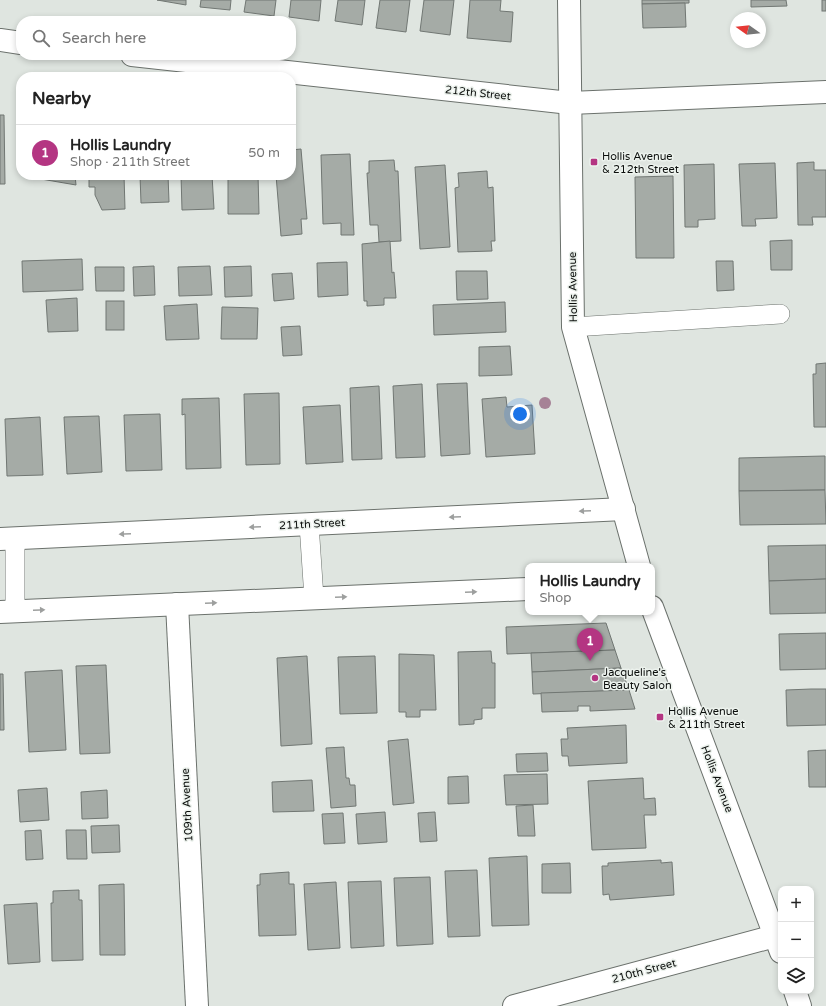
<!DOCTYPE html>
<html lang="en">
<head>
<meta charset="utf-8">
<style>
	body { margin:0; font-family:"Varela Round",sans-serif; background:#f2f2f2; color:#222 }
	.controls { position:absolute; right:12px; bottom:12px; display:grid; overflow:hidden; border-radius:8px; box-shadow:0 2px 6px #0003 }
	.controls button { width:36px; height:36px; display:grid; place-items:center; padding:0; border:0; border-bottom:1px solid #e0e0e0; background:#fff; color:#222; font:20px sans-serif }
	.compass { position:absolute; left:730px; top:12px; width:36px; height:36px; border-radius:50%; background:#fff; box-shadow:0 2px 6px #0003; rotate:285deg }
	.you { position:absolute; left:520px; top:414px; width:14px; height:14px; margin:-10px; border:3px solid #fff; border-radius:50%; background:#1a73e8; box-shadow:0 0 0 6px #1a73e833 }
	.badge { display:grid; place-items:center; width:26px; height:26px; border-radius:50%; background:#b43582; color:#fff; font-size:13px; font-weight:700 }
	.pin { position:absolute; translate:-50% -33px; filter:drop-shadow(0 1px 2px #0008) }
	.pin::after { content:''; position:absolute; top:21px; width:14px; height:12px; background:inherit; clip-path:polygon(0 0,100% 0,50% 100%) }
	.popup { position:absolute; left:525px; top:563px; width:130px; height:52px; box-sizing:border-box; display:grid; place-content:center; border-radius:8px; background:#fff; filter:drop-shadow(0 1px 3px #0005); font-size:13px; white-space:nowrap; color:#767676 }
	.popup b { font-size:15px; color:#222 }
	.popup::after { content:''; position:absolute; left:50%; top:100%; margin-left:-8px; border:8px solid transparent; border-top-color:#fff }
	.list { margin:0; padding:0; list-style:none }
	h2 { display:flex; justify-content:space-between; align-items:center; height:52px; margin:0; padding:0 16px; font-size:17px }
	h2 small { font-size:13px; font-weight:400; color:#767676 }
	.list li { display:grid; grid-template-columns:26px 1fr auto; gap:12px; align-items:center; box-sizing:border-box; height:56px; padding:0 16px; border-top:1px solid #e0e0e0 }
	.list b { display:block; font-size:15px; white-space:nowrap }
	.list p { margin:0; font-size:13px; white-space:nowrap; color:#767676 }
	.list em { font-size:13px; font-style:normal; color:#767676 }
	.icon { flex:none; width:22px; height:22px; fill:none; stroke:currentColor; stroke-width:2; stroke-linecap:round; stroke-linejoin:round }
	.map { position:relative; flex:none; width:826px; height:1006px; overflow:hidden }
	.search { position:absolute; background:#fff; box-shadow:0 2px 6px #0003; left:16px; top:16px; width:280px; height:44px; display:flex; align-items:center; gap:10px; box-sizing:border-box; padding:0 14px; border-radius:16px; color:#767676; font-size:15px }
	.panel { position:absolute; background:#fff; box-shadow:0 2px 6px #0003; left:16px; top:72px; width:280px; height:108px; border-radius:16px }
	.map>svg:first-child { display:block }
</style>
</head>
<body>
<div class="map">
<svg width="826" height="1006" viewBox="0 0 826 1006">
	<rect width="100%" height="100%" fill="#dfe5e0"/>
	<g fill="#a5aba6" stroke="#717773">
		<path d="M157,0H186V5Z"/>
		<path d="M201,0H231L230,10L200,7Z"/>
		<path d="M246,0H276L274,16L244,12Z"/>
		<path d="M291,0H321L319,21L289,17Z"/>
		<path d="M338,0H365L362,25L335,21Z"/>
		<path d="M380,0H410L406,32L376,28Z"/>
		<path d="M424,0H454L450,35L420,31Z"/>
		<path d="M470,0H501L500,11L513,12L511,42L467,38Z"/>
		<path d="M642,0H689V3L642,4Z"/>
		<path d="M751,0H786L787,6L751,7Z"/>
		<rect x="822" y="0" width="4" height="11"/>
		<path d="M685,3L686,27L643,28L642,4Z"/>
		<path d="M0,115H4L5,184H0Z"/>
		<path d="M301,149L307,219H301L302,234L281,236L276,175H291V150Z"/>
		<path d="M350,154L354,235H341V223L323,224L321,155Z"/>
		<path d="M394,160L395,171H398L401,241L379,242L378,225H370L367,173H369V161Z"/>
		<path d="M814,162V170H826V217H812L813,225H798L797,163Z"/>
		<path d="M775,163L777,218L755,219L756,226H742L739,164Z"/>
		<path d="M714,164L715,219L698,220V227H685L684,165Z"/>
		<path d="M445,165L450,247L420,249L415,167Z"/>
		<path d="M487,171L488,188L493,187L495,241H491L492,251L458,252L455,188L459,187L458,173Z"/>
		<path d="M41,175H75L76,185L41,179Z"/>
		<path d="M89,175H124L125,209L102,210L95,195V187H89Z"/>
		<path d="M140,175H168L169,202L141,203Z"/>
		<path d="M181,175H212L214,209L182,210Z"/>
		<path d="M228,175H258L259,214H228Z"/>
		<path d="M673,176L674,258H636L635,177Z"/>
		<path d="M792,240V270H771L770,241Z"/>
		<path d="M390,241L392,273L394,272L396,298H384V305L367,306V301H364L362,244Z"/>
		<path d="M82,259L83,290L23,292L22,261Z"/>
		<path d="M716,261H733L734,290L717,291Z"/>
		<path d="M347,262L348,295L318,297L317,263Z"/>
		<path d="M154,266L155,295L134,296L133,267Z"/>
		<path d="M210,266L212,295L179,296L178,267Z"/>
		<path d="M251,266L252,296L225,297L224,267Z"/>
		<path d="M95,267H124V291H96Z"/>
		<path d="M456,271H487L488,299L457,300Z"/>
		<path d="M292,273L294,299L274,301L272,274Z"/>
		<path d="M77,298L78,331L48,332L46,300Z"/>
		<rect x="106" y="301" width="18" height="29"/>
		<path d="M505,302L506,332L434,335L433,305Z"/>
		<path d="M197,304L199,339L166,340L164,306Z"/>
		<path d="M222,307L258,308L257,339H221Z"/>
		<path d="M300,326L302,355L283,356L281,327Z"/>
		<path d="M510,346L512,375L479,376V347Z"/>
		<path d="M826,363V427H814L813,374H816V364Z"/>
		<path d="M467,383L470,454L441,456L437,384Z"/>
		<path d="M422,384L425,457L396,458L393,386Z"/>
		<path d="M379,386L382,459L352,460L350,388Z"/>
		<path d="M279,393L280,464L246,465L244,394Z"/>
		<path d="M506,397L507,407L532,405L535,454L486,457L482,399Z"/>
		<path d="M219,398L221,468L186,469L185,414L182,415V399Z"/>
		<path d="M340,405L343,462L306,464L303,407Z"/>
		<path d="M160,414L162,470L126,471L124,415Z"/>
		<path d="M99,416L102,472L67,474L64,417Z"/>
		<path d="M40,417L43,475L7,476L5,419Z"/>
		<path d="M825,456V490L739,491V458Z"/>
		<path d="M825,490L826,524L740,525L739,491Z"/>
		<path d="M826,545V579L769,581L768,546Z"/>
		<path d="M826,579V613L770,614L769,581Z"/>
		<path d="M606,623L615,650L507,654L506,627Z"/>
		<path d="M826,633V669L780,670L779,634Z"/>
		<path d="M615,650L621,668L532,672L531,653Z"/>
		<path d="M491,651L492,663H495V708H482V719L474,720V724L459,725L458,652Z"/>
		<path d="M399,654L434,655L436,710H420V717H406V712H399Z"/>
		<path d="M307,656L312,744L281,746L277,658Z"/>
		<path d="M375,656L377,713L340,714L338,657Z"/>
		<path d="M106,665L110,753L80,754L76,666Z"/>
		<path d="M621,668L629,690L533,694L532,672Z"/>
		<path d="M62,670L66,750L29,752L25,672Z"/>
		<path d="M0,674H3L4,730H0Z"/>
		<path d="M811,689H826V725L787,726L786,690Z"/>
		<path d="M629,690L635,709L590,711V706H578V711L542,712L541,693Z"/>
		<path d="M626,725L627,763L569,766L568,756H562L561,739H568L567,728Z"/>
		<path d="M408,739L414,803L393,805L388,741Z"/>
		<path d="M344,747L346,778H349L350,785H355L356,806L331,808L326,748Z"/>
		<path d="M826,750V787H809L808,751Z"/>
		<path d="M547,753L548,771L517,772L516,754Z"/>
		<path d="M547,774L548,804L506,805L504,775Z"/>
		<path d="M468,776L469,803L448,804V777Z"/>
		<path d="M643,778L644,799L655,798L656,815H644L646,848L592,850L588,781Z"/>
		<path d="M312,780L314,811L273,812L272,782Z"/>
		<path d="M47,788L49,820L20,822L18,790Z"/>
		<path d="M107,790L108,818L82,819L81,792Z"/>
		<path d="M533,805L535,836H518L516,806Z"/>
		<path d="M385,812L387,842L358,844L356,814Z"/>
		<path d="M435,812L437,841L420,842L418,813Z"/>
		<path d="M343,813L345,843L324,844L322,814Z"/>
		<path d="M119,825L120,852L92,853L91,826Z"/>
		<path d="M41,830L43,859L26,860L25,831Z"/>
		<path d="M66,830H86L87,859H67Z"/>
		<path d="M527,856L529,925L492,926L489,858Z"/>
		<path d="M661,860V863L672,862L674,895L610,900L609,894L603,895L602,866H608V863Z"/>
		<path d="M570,863L571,893H542V864Z"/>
		<path d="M477,870L480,936L448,937L445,871Z"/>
		<path d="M289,872V884H294L296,935L259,936L257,885H260V874Z"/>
		<path d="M430,877L433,944L397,946L394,878Z"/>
		<path d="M381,881L384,946L351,948L348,882Z"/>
		<path d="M336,882L340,948L308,950L304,884Z"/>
		<path d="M124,884L125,955H100L99,885Z"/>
		<path d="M79,890V900H82L83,960L52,961L51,903H53V891Z"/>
		<path d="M37,903L40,962L8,964L4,905Z"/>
	</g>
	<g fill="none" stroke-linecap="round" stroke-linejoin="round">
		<g stroke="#6b716c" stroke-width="20">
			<g id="lane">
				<path d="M573,327L780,314"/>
				<path d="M309,524L314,598"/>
				<path d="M15,611V539"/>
			</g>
		</g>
		<g stroke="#6b716c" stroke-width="24">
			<g id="street">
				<path d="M569,0L573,327L639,566"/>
				<path d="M0,40L21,43"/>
				<path d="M132,55L570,103L826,92"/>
				<path d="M0,539L624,509"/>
				<path d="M177,604L197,1006"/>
				<path d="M652,607L781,952"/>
				<path d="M0,612L528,589"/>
				<path d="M795,991L800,1006"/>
				<path d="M514,1006L775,936"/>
			</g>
		</g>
		<use href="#lane" stroke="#fff" stroke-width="19"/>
		<use href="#street" stroke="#fff" stroke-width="22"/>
	</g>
	<circle fill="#a68296" cx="545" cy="403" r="6"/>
	<defs><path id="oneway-solid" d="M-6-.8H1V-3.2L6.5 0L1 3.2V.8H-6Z"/></defs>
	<g fill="#9d9f9e">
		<use href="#oneway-solid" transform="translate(585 511) rotate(177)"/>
		<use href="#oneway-solid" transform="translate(455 517) rotate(177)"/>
		<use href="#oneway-solid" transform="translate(255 527) rotate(177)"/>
		<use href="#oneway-solid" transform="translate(125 534) rotate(177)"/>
		<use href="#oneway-solid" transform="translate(471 592) rotate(-2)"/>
		<use href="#oneway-solid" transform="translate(341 597) rotate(-3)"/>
		<use href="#oneway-solid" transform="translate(211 603) rotate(-2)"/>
		<use href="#oneway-solid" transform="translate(39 610) rotate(-2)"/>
	</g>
	<g fill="#b43582" stroke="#ecf2ed" stroke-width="1.5">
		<rect x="590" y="158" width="8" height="8" rx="2"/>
		<circle cx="595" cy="678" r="4"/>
		<rect x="656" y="713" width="8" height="8" rx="2"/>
	</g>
	<g text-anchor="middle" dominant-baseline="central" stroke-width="3" stroke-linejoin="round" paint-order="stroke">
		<g font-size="11" fill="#0b0e0c" stroke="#ecf2ed">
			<text transform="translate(478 93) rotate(6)">212th Street</text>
			<text transform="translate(573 287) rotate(-91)">Hollis Avenue</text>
			<text transform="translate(312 524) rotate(-3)">211th Street</text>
			<text transform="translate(717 779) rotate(69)">Hollis Avenue</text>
			<text transform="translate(187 805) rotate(-93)">109th Avenue</text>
			<text transform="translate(644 971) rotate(-15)">210th Street</text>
		</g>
		<g font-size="11" fill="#0b0e0c" stroke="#ecf2ed" text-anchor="start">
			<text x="602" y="156">Hollis Avenue<tspan x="602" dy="13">&amp; 212th Street</tspan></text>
			<text x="603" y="672">Jacqueline's<tspan x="603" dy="13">Beauty Salon</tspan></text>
			<text x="668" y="711">Hollis Avenue<tspan x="668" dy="13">&amp; 211th Street</tspan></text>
		</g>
	</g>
</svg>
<div class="controls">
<button>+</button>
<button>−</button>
<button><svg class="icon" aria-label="layers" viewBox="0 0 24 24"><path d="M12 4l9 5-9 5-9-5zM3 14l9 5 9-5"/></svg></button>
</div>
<svg class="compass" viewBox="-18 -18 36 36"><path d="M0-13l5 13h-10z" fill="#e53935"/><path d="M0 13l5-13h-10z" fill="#767676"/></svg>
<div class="you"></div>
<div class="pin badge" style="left:590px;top:661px">1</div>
<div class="popup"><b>Hollis Laundry</b>Shop</div>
<div class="search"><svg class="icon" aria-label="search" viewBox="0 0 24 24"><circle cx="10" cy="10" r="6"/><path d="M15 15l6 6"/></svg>Search here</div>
<section class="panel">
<h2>Nearby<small></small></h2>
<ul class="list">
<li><span class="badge">1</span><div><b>Hollis Laundry</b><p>Shop · 211th Street</p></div><em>50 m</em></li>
</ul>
</section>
</div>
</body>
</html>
